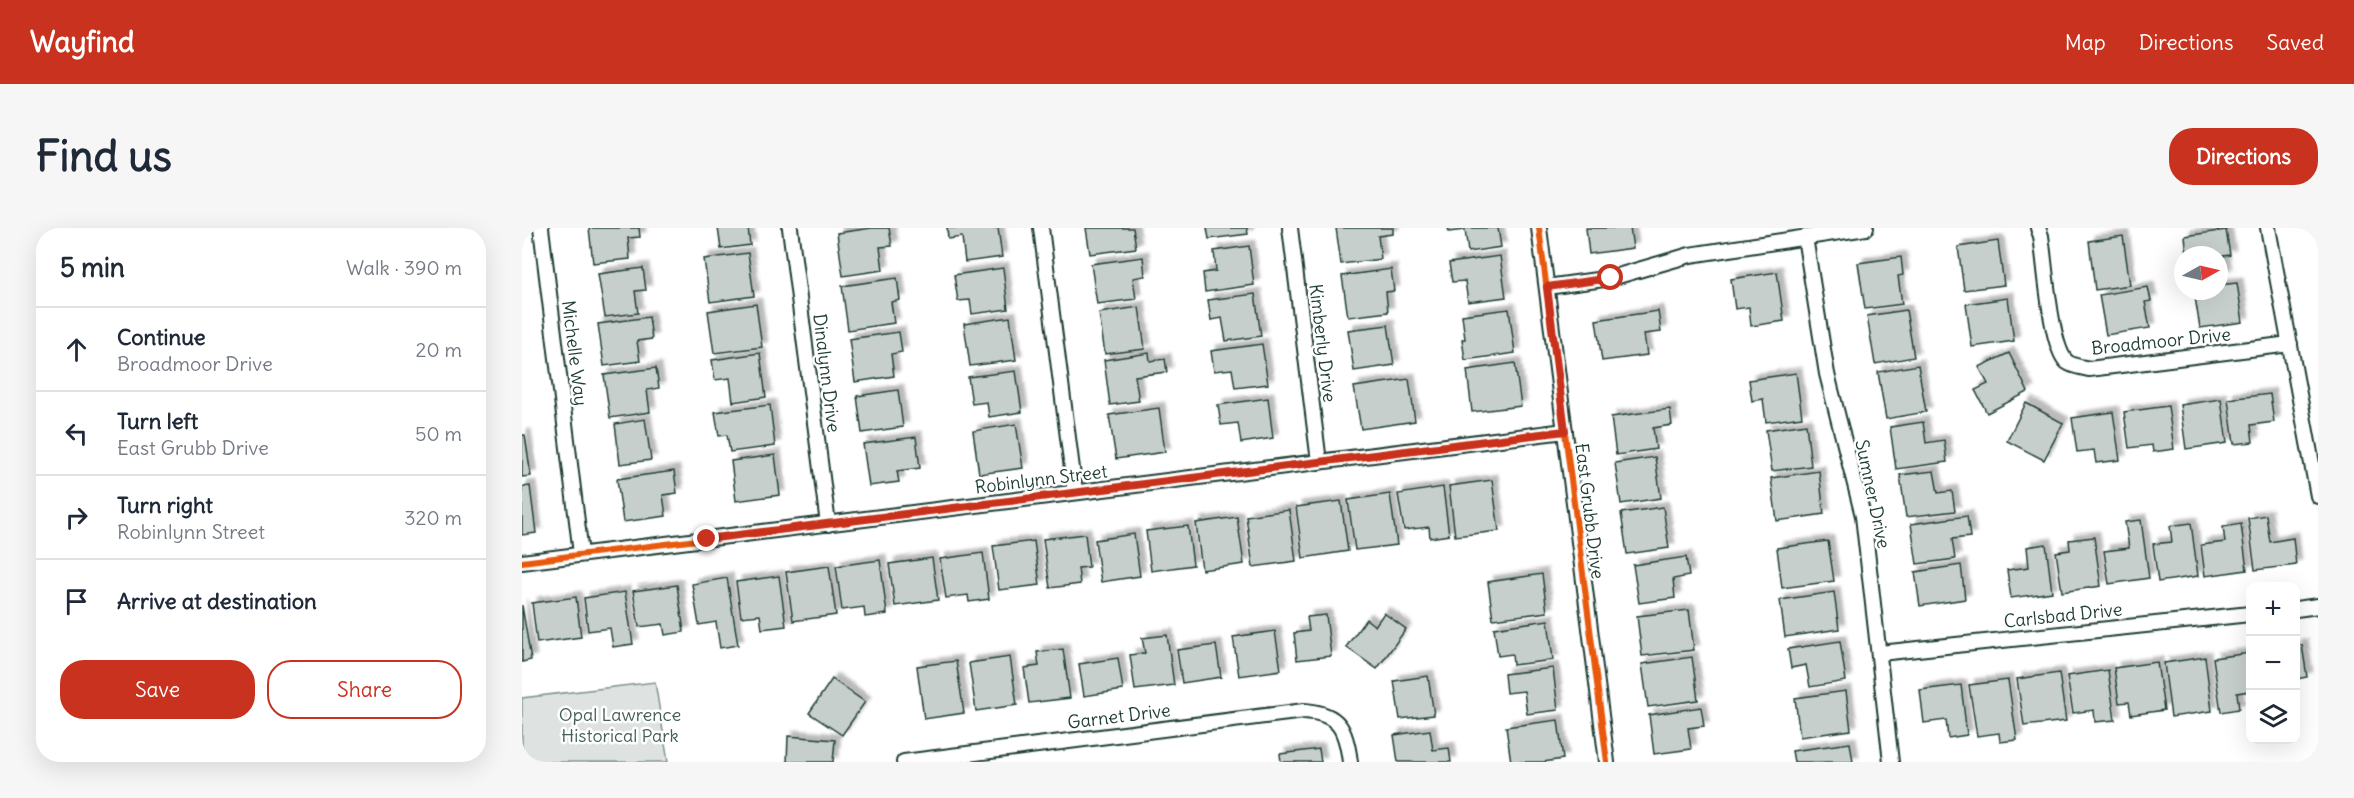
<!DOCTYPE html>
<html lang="en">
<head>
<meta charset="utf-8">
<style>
	body { margin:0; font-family:Delius,sans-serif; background:#f6f6f7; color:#1f2937 }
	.controls { position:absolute; right:18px; bottom:18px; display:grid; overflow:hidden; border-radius:12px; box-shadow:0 6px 24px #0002 }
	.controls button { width:54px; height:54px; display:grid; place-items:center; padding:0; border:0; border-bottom:2px solid #e0e1e3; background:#fff; color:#1f2937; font:30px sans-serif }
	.compass { position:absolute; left:1652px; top:18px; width:54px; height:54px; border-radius:50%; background:#fff; box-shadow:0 6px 24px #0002; rotate:82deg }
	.stop { position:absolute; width:18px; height:18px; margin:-14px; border:4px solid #c8321e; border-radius:50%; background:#fff }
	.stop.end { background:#c8321e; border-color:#fff; box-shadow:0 2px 6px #0008 }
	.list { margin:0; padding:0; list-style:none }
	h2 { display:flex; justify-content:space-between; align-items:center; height:78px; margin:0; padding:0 24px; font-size:26px }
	h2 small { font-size:20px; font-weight:400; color:#747a83 }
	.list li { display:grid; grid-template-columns:39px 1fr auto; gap:18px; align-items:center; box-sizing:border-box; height:84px; padding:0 24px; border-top:2px solid #e0e1e3 }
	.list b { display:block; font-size:22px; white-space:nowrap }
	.list p { margin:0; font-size:20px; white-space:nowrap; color:#747a83 }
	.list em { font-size:20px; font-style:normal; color:#747a83 }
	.actions { display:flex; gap:12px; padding:18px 24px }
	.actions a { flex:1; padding:14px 0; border:2px solid #c8321e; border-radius:24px; text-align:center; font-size:21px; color:#c8321e }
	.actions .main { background:#c8321e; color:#fff }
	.icon { flex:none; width:33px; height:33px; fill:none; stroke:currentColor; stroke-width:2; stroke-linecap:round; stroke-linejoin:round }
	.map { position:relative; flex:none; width:1796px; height:534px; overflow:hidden; border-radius:24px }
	header { display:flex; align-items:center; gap:36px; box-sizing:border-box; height:84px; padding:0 30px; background:#c8321e; color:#fff }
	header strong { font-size:28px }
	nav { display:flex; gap:33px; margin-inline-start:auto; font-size:21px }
	.intro { display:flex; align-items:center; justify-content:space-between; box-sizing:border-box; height:144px; padding:0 36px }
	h1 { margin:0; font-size:42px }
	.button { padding:15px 27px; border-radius:24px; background:#c8321e; color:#fff; font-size:21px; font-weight:700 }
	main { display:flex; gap:36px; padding:0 36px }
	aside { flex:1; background:#fff; border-radius:24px; box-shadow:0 6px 24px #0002 }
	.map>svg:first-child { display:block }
</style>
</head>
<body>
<header>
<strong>Wayfind</strong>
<nav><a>Map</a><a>Directions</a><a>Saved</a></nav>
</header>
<div class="intro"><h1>Find us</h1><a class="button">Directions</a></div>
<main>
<aside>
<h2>5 min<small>Walk · 390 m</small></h2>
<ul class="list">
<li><svg class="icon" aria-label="ahead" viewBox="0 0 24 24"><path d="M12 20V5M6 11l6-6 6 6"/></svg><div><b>Continue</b><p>Broadmoor Drive</p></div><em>20 m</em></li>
<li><svg class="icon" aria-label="left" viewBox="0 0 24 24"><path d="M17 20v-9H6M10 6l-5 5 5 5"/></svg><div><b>Turn left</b><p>East Grubb Drive</p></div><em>50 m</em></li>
<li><svg class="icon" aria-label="right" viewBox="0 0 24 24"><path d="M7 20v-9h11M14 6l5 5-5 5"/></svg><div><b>Turn right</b><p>Robinlynn Street</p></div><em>320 m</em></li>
<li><svg class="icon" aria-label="arrive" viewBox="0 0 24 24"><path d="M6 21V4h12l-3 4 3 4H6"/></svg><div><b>Arrive at destination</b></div></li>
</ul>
<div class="actions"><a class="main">Save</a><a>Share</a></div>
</aside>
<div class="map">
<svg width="1796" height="534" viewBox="0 0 1796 534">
	<defs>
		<filter id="shadow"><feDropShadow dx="5.5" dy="-5.5" stdDeviation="1.5" flood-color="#0004"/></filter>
	</defs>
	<rect width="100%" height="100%" fill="#fff"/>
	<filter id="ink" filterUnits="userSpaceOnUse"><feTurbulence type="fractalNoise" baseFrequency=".0167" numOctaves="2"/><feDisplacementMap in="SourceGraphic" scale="12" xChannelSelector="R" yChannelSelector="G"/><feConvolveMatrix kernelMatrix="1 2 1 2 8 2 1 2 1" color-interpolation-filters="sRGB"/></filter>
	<g filter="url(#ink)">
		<path fill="#dee3e2" stroke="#7e908b" stroke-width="1.5" d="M133,454L146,534H0V470Z"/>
		<g fill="#c7cfcc" stroke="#1f3d34" stroke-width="1.5" filter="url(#shadow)">
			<path d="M67,0H117L118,9L106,10L108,31L71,35Z"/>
			<path d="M196,0H226L228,17L199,21Z"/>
			<path d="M350,0H367L370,18L358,19L361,42L321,48L315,5Z"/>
			<path d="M425,0H476L480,29L443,34L440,9L426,11Z"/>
			<path d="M564,0H611L614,20L568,26Z"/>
			<path d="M685,0H725L726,6L687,11Z"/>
			<path d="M814,0H871V6L856,8L859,31L819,36Z"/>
			<path d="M926,0H976L979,19L946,24L943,2L927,4Z"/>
			<path d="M1064,0H1108L1111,20L1067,26Z"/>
			<path d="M1704,2L1708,27L1701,28L1704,46L1697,47V27H1665L1663,8Z"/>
			<path d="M1601,8L1608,57L1573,62L1567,13Z"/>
			<path d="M1476,13L1482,57L1442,62L1436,19Z"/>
			<path d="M727,18L732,57L683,64L681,45L694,43L692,23Z"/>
			<path d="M226,25L232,68L188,74L182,31Z"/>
			<path d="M978,28L984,69L946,74L943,53L930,54L927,35Z"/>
			<path d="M621,29L623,48L611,50L614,71L575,76L569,36Z"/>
			<path d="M1379,29L1381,47L1376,48L1380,76L1343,81L1336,35Z"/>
			<path d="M121,40L124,62L113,63L116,85L83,89L76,46Z"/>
			<path d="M481,40L486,81L450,86L448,72L436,73L432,47Z"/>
			<path d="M869,41L872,63L864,64L866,84L826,89L820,48Z"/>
			<path d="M1255,44L1262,93L1229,98L1227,79L1213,81L1209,51Z"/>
			<path d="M375,50L378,72L369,74L372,95L326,102L320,58Z"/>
			<path d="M1715,55L1721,94L1678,100L1672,63H1697V57Z"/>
			<path d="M1626,59L1629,73L1623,74L1628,100L1584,107L1577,67Z"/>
			<path d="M733,66L739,108L704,113L700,90L689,92L686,72Z"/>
			<path d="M1486,70L1492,113L1450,119L1444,76Z"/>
			<path d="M234,76L240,119L192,125L186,83Z"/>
			<path d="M617,79L623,121L583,126L577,85Z"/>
			<path d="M987,81L993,125L943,132L940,111H943L940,87Z"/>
			<path d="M1384,82L1392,129L1353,136L1345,88Z"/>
			<path d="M1136,83L1139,104L1122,106L1125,127L1080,133L1074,92Z"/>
			<path d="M127,89L130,111L115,113L118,133L82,138L76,96Z"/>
			<path d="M488,89L494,132L448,138L442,96Z"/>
			<path d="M866,97L872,137L832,143L826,102Z"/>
			<path d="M377,104L380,124L369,126L372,148L333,154L327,111Z"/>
			<path d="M740,116L746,156L713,160L710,141L692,143L689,123Z"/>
			<path d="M238,125L244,169L211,174L208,150L193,152L190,132Z"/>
			<path d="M627,125L628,133L643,131L645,144L613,148L617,173L588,177L582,132Z"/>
			<path d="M1487,125L1506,164L1465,185L1453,162L1466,156L1457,139Z"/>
			<path d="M993,135L999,178L950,184L945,142Z"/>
			<path d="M1396,137L1404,184L1364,191L1356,144Z"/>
			<path d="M134,140L137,160L125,162L128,184L88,190L82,147Z"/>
			<path d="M494,143L500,184L467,189L465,174L450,176L446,149Z"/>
			<path d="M1274,145L1280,189L1244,194L1241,171L1230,173L1227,152Z"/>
			<path d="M887,151L893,193L839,201L832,159Z"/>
			<path d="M376,162L381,199L340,205L335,168Z"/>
			<path d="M1748,166L1752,194L1729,197L1731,214L1712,216L1706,171Z"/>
			<path d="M746,170L751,210L719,215L716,195L699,197L696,177Z"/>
			<path d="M1699,171L1705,215L1664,221L1658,177Z"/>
			<path d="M1504,175L1541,195L1522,232L1485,213Z"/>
			<path d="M248,177L253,218L208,224L205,207L197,208L193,184Z"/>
			<path d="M1646,178L1652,221L1631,224L1630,217L1607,220L1602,184Z"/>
			<path d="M637,180L643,224L594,231L587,187Z"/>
			<path d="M1148,181L1150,197L1131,200L1134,221L1094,227L1089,189Z"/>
			<path d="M1591,184L1598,232L1574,235L1572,222L1555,224L1550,190Z"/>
			<path d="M123,191L129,232L98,236L93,196Z"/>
			<path d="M1401,194L1404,215L1422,212L1425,234L1374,241L1368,199Z"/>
			<path d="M494,196L501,240L457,246L451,203Z"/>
			<path d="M1284,196L1289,238L1250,243L1244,202Z"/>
			<path d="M0,207H3L9,248L0,249Z"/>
			<path d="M394,209L398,240L375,243L377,254L347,258L341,216Z"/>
			<path d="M253,227L258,267L214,273L209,233Z"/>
			<path d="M1133,229L1139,270L1099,276L1093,235Z"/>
			<path d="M152,243L155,265L141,267L144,288L101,294L95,251Z"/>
			<path d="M1297,243L1302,286L1255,293L1249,250Z"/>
			<path d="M1412,243L1416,265L1430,263L1433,283L1384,289L1378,247Z"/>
			<path d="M970,252L977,303L933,308L927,258Z"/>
			<path d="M8,258L14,305L0,307V259Z"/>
			<path d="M921,259L927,307L908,310L907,299L882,302L876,266Z"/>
			<path d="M868,266L875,317L833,322L826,272Z"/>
			<path d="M819,273L826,323L781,330L774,279Z"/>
			<path d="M1141,279L1147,320L1105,326L1099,285Z"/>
			<path d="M767,282L774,333L731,339L724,288Z"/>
			<path d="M1744,287L1748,314L1771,310L1774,337L1733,342L1726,290Z"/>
			<path d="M1445,288L1448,309L1430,311L1433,331L1395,336L1389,296Z"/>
			<path d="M715,289L722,336L680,342L674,295Z"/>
			<path d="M1619,292L1627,350L1587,356L1582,323L1607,320L1603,294Z"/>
			<path d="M1669,295L1676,348L1636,354L1631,316L1650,314L1648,298Z"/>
			<path d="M1719,296L1725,342L1683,348L1679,317L1703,314L1701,299Z"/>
			<path d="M666,298L671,337L629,343L624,303Z"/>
			<path d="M563,306L567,339L556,340L558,356L528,360L521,311Z"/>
			<path d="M612,306L618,348L579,354L573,312Z"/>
			<path d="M1572,309L1579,358L1540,364L1534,324L1548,322L1547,312Z"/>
			<path d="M512,313L518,357L477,362L471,318Z"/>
			<path d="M1306,313L1312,353L1260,360L1255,320Z"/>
			<path d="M1524,316L1530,364L1489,370L1485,342L1507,339L1505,319Z"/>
			<path d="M461,325L467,371L447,374L446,367L424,370L418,331Z"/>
			<path d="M1164,329L1167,348L1151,351L1153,370L1117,375L1111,337Z"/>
			<path d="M410,330L416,372L373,378L367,336Z"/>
			<path d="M358,332L365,386L343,389L342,379L320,382L314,338Z"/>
			<path d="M1439,337L1443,371L1398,378L1393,344Z"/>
			<path d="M307,338L314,387L271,393L264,344Z"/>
			<path d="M1020,346L1025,384L971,391L966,354Z"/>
			<path d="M257,348L264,398L240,401L238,387L219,389L214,354Z"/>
			<path d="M205,350L216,417L198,420L194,394L177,397L170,356Z"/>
			<path d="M155,357L162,404L143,407L141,396L117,399L111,363Z"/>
			<path d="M103,364L111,416L91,419L88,400L66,403L62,370Z"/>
			<path d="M1312,364L1317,401L1263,409L1258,372Z"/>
			<path d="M54,369L59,409L15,415L10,375Z"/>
			<path d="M0,377L9,432L0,434Z"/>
			<path d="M1167,382L1172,422L1120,428L1115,388Z"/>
			<path d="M862,385L884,401L855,441L824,419L844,391L853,398Z"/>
			<path d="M804,387L809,428L775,432L772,405L787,403L785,389Z"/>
			<path d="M1026,392L1031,432L991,437L990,426L976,428L972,400Z"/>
			<path d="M753,403L759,442L717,448L711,409Z"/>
			<path d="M645,407L652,457L613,462L608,427L623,425L620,410Z"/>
			<path d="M1318,413L1324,453L1288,459L1284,437L1269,440L1266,421Z"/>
			<path d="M694,417L699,449L660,455L655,422Z"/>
			<path d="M1774,417H1780L1785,449L1774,451Z"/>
			<path d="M541,421L548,470L507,475L502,440L517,438L515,424Z"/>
			<path d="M1728,425V463L1715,465L1717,481L1699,484L1691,430Z"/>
			<path d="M488,429L495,477L454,483L447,435Z"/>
			<path d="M1170,429L1176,472L1126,479L1120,436Z"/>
			<path d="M1683,429L1690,483L1649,489L1642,435Z"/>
			<path d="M596,430L601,462L562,468L557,436Z"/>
			<path d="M434,433L442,485L402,491L395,438Z"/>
			<path d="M1635,434L1642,482L1609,487L1607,474L1597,475L1592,440Z"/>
			<path d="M1031,440L1036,482L1005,486L1002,463L984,465L982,446Z"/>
			<path d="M1586,442L1593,492L1573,494L1572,482L1551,485L1545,448Z"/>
			<path d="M1537,445L1544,493L1502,498L1495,451Z"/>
			<path d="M906,448L912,487L878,491L872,453Z"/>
			<path d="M310,451L343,474L320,507L287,485Z"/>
			<path d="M1486,452L1495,512L1478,514L1477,505L1455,508L1447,457Z"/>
			<path d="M1439,457L1445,507L1426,510L1424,492L1402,495L1398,462Z"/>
			<path d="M1324,463L1329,502L1278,509L1273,470Z"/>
			<path d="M1179,479L1182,498L1166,500L1169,521L1132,526L1127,487Z"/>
			<path d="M1036,492L1041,531L1021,534H989L984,499Z"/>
			<path d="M908,502L911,522L927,520L929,534H876L872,507Z"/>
			<path d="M266,508L313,512L311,534H265Z"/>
			<path d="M1328,515L1331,534H1272L1270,523Z"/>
			<path d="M797,521L799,534H759L758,526Z"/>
		</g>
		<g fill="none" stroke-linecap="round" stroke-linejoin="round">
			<g stroke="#1f3d34" stroke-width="18">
				<g id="minor">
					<path d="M19,0L59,326"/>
					<path d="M268,0L306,296"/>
					<path d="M519,0L553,264"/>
					<path d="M768,0L797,234"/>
					<path d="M1017,0L1085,534"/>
					<path d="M1516,0L1519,8C1523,33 1528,119 1545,134C1552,139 1559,139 1567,141L1768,116"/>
					<path d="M1746,0L1796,268"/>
					<path d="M1283,9L1305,146L1341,288L1369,534"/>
					<path d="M1025,59L1089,50L1168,27L1344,0"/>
					<path d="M0,334L1043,203"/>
					<path d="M1774,381L1796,378"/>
					<path d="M1358,425L1728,386"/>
					<path d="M382,534L782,483C817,485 824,501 828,534"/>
				</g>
			</g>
			<use href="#minor" stroke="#fff" stroke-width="14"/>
			<g stroke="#fff" stroke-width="10">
				<g id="cycleway">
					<path d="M1017,0L1085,534"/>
					<path d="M0,334L1043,203"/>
				</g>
			</g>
			<use href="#cycleway" stroke="#e8590c" stroke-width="6"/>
		</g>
	</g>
	<g fill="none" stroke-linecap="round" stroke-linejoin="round" filter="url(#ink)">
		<path stroke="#c8321e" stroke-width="8" d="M185,311L1043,203L1025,59L1089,50"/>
	</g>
	<g text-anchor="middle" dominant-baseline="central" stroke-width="5" stroke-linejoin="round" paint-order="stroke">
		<g font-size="18" fill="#1f3d34" stroke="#fff">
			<text transform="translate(1639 113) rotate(-6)">Broadmoor Drive</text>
			<text transform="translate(801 115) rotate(83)">Kimberly Drive</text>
			<text transform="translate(53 125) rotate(83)">Michelle Way</text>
			<text transform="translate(305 145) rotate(83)">Dinalynn Drive</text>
			<text transform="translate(519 251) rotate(-7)">Robinlynn Street</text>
			<text transform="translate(1351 266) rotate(78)">Sumner Drive</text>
			<text transform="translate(1068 283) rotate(83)">East Grubb Drive</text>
			<text transform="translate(1541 387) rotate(-6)">Carlsbad Drive</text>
			<text transform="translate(597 488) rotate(-7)">Garnet Drive</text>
		</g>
		<g font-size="18" fill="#455e57" stroke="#fff">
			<text x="98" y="486">Opal Lawrence<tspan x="98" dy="21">Historical Park</tspan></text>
		</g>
	</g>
</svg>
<div class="controls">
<button>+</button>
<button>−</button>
<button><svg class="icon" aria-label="layers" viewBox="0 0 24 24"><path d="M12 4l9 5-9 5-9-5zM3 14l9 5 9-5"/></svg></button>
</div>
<svg class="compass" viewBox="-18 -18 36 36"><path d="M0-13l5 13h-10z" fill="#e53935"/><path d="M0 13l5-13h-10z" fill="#747a83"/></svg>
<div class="stop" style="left:1089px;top:50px"></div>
<div class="stop end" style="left:185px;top:311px"></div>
</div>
</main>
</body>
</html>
